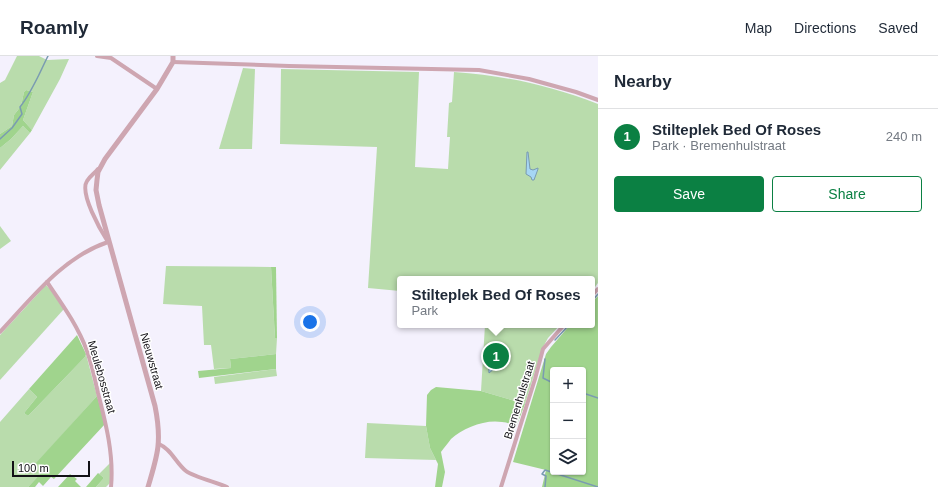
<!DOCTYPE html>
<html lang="en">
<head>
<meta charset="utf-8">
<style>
	body { margin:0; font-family:Helvetica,sans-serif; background:#f6f6f7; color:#1f2937 }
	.controls { position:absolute; right:12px; bottom:12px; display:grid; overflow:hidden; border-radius:4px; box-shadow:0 1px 3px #0004 }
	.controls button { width:36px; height:36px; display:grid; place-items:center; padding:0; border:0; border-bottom:1px solid #e0e1e3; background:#fff; color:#1f2937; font:20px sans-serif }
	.scale { position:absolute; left:12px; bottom:10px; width:78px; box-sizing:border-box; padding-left:4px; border:2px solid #121116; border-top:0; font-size:11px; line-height:14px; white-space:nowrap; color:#121116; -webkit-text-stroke:3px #fff; paint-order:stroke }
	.you { position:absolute; left:310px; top:266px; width:14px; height:14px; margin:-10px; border:3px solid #fff; border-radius:50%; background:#1a73e8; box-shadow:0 0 0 6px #1a73e833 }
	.badge { display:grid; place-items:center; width:26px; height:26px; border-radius:50%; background:#0b8043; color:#fff; font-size:13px; font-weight:700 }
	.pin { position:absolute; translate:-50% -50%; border:2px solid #fff; box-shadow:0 1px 4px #0006 }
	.popup { position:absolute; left:397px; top:220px; width:198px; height:52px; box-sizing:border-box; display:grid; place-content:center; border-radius:4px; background:#fff; filter:drop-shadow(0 1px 3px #0005); font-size:13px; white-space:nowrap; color:#747a83 }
	.popup b { font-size:15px; color:#1f2937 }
	.popup::after { content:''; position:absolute; left:50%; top:100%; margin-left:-8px; border:8px solid transparent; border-top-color:#fff }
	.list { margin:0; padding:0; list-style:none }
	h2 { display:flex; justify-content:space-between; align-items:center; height:52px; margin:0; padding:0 16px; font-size:17px }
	h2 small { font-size:13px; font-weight:400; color:#747a83 }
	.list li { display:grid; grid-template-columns:26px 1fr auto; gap:12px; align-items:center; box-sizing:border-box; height:56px; padding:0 16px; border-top:1px solid #e0e1e3 }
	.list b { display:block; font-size:15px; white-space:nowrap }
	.list p { margin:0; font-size:13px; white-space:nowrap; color:#747a83 }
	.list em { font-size:13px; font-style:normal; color:#747a83 }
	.actions { display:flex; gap:8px; padding:12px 16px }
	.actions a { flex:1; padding:9px 0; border:1px solid #0b8043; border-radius:4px; text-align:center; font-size:14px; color:#0b8043 }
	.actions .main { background:#0b8043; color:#fff }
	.icon { flex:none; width:22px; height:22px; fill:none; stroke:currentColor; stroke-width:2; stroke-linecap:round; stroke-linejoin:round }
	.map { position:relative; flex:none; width:598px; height:431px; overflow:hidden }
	header { display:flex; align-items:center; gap:24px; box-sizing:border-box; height:56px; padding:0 20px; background:#fff; border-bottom:1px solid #e0e1e3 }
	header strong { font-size:19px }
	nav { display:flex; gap:22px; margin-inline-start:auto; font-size:14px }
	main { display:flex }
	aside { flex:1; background:#fff }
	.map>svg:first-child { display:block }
</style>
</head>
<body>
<header>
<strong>Roamly</strong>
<nav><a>Map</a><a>Directions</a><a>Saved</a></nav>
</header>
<main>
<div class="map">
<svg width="598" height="431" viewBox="0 0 598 431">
	<rect width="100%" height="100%" fill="#f4f1fd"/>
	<g fill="#b9dcac">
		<path d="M17,0H39L47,4L69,3L60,23L32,74L23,64L33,36L26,34L24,36L21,50L14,59L12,70L0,78V27L5,24Z"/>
		<path d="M243,12L255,13L252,93H219Z"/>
		<path d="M281,13L419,16L415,111L448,113L450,81H447L449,47L452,46L454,16C507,20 548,29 598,48V227L592,235V223H400V235L368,232L377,91L280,88Z"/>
		<path d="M23,70L30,77L0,114V92L11,83Z"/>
		<path d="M0,170L11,185L0,193Z"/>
		<path d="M166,210L271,211L275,282H277L276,298L230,303L231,312L214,313L211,289H204L202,250L163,248Z"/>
		<path d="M46,229L52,235L64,253L0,324V279Z"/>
		<path d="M485,269H560L548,282L542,293L525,348L481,335Z"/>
		<path d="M86,298L97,340L37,407L44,414L28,431H0V366L29,333L37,341L24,357L28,360L85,301Z"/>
		<path d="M276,313L277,320L215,328L214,321Z"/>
		<path d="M367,367L426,370L430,392L436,404L365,402Z"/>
		<path d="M110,407V427L106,431H96L104,422L99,418Z"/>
	</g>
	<g fill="#a0d48d" fill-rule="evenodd">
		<path d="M26,34L33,36L23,64L32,74L30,77L23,70L11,83L0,92V78L12,70L14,59L21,50L24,36Z"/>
		<path d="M271,211H276L277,282H275Z"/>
		<path d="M598,240V431H542L546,414L513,406L546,298L551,291L570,269H592V246ZM553,314H583V416H553Z"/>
		<path d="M77,279L86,298L85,301L28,360L24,357L37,341L29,333Z"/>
		<path d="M276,298V313L199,322L198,315L231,312L230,303Z"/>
		<path d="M436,331L481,335L525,348L516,371C512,369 507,366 502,366C485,363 463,372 451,383C448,387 444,392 441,396L445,416L442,431H435L438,408L430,392L426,370L427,339L431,334Z"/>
		<path d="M97,340L105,368L54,423L51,421L43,430L39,426L35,431H28L44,414L36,407Z"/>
		<path d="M98,417L104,422L96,431H86Z"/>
		<path d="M70,418L77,423L75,425L81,431H58Z"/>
	</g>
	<g fill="#a6d6f4" stroke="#7a9bb1">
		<path d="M527,96H528L530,113L533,114L538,112V113L534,124H532L531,121L526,118Z"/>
		<path d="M500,291L504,295L503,298L495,312L489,317C488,311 492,295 497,292Z"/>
	</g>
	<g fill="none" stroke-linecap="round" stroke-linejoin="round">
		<g stroke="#7a9bb1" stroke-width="1.5">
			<path d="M0,83L12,72L22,58L20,51C32,36 39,18 48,0"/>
			<path d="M592,245L598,238"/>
			<path d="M555,284L569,269"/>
			<path d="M545,303L543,322L553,327"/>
			<path d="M583,337L598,342"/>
			<path d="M545,431L546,420L542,418L545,414L598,431"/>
		</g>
		<g stroke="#cea6b1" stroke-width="4">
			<path d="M97,0L111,2L157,33"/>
			<path d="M173,6L289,10L479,14L529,23L576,36L598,44"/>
			<path d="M47,226C62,248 78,270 87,295C92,309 95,323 98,337C106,368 114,399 111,431"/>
			<path d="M592,239L598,233"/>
			<path d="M0,276C32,242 63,201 108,186C101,175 79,137 87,125C90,120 95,117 98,113"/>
			<path d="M159,388C171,393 176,407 186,415C192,420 218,427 227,431"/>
			<path d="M501,431L535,323L543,293L564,269"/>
		</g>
		<path stroke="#cea6b1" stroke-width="5" d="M148,431C158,398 162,385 155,350L99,149L96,134L97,124L98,116L105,103L157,33L173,6V0"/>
	</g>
	<g text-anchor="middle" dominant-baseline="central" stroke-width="3" stroke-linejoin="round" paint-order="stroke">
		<g font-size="11" fill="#121116" stroke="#fff">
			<text transform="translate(152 305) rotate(74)">Nieuwstraat</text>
			<text transform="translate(102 321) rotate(74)">Meulebosstraat</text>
			<text transform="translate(519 344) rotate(-73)">Bremenhulstraat</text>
		</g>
	</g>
</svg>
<div class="controls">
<button>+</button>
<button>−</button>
<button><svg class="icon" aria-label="layers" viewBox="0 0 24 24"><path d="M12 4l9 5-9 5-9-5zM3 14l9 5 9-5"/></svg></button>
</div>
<div class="scale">100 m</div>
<div class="you"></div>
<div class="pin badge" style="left:496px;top:300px">1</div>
<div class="popup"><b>Stilteplek Bed Of Roses</b>Park</div>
</div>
<aside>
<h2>Nearby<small></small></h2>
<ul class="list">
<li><span class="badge">1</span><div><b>Stilteplek Bed Of Roses</b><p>Park · Bremenhulstraat</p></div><em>240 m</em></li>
</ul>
<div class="actions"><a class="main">Save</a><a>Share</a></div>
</aside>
</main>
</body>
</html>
